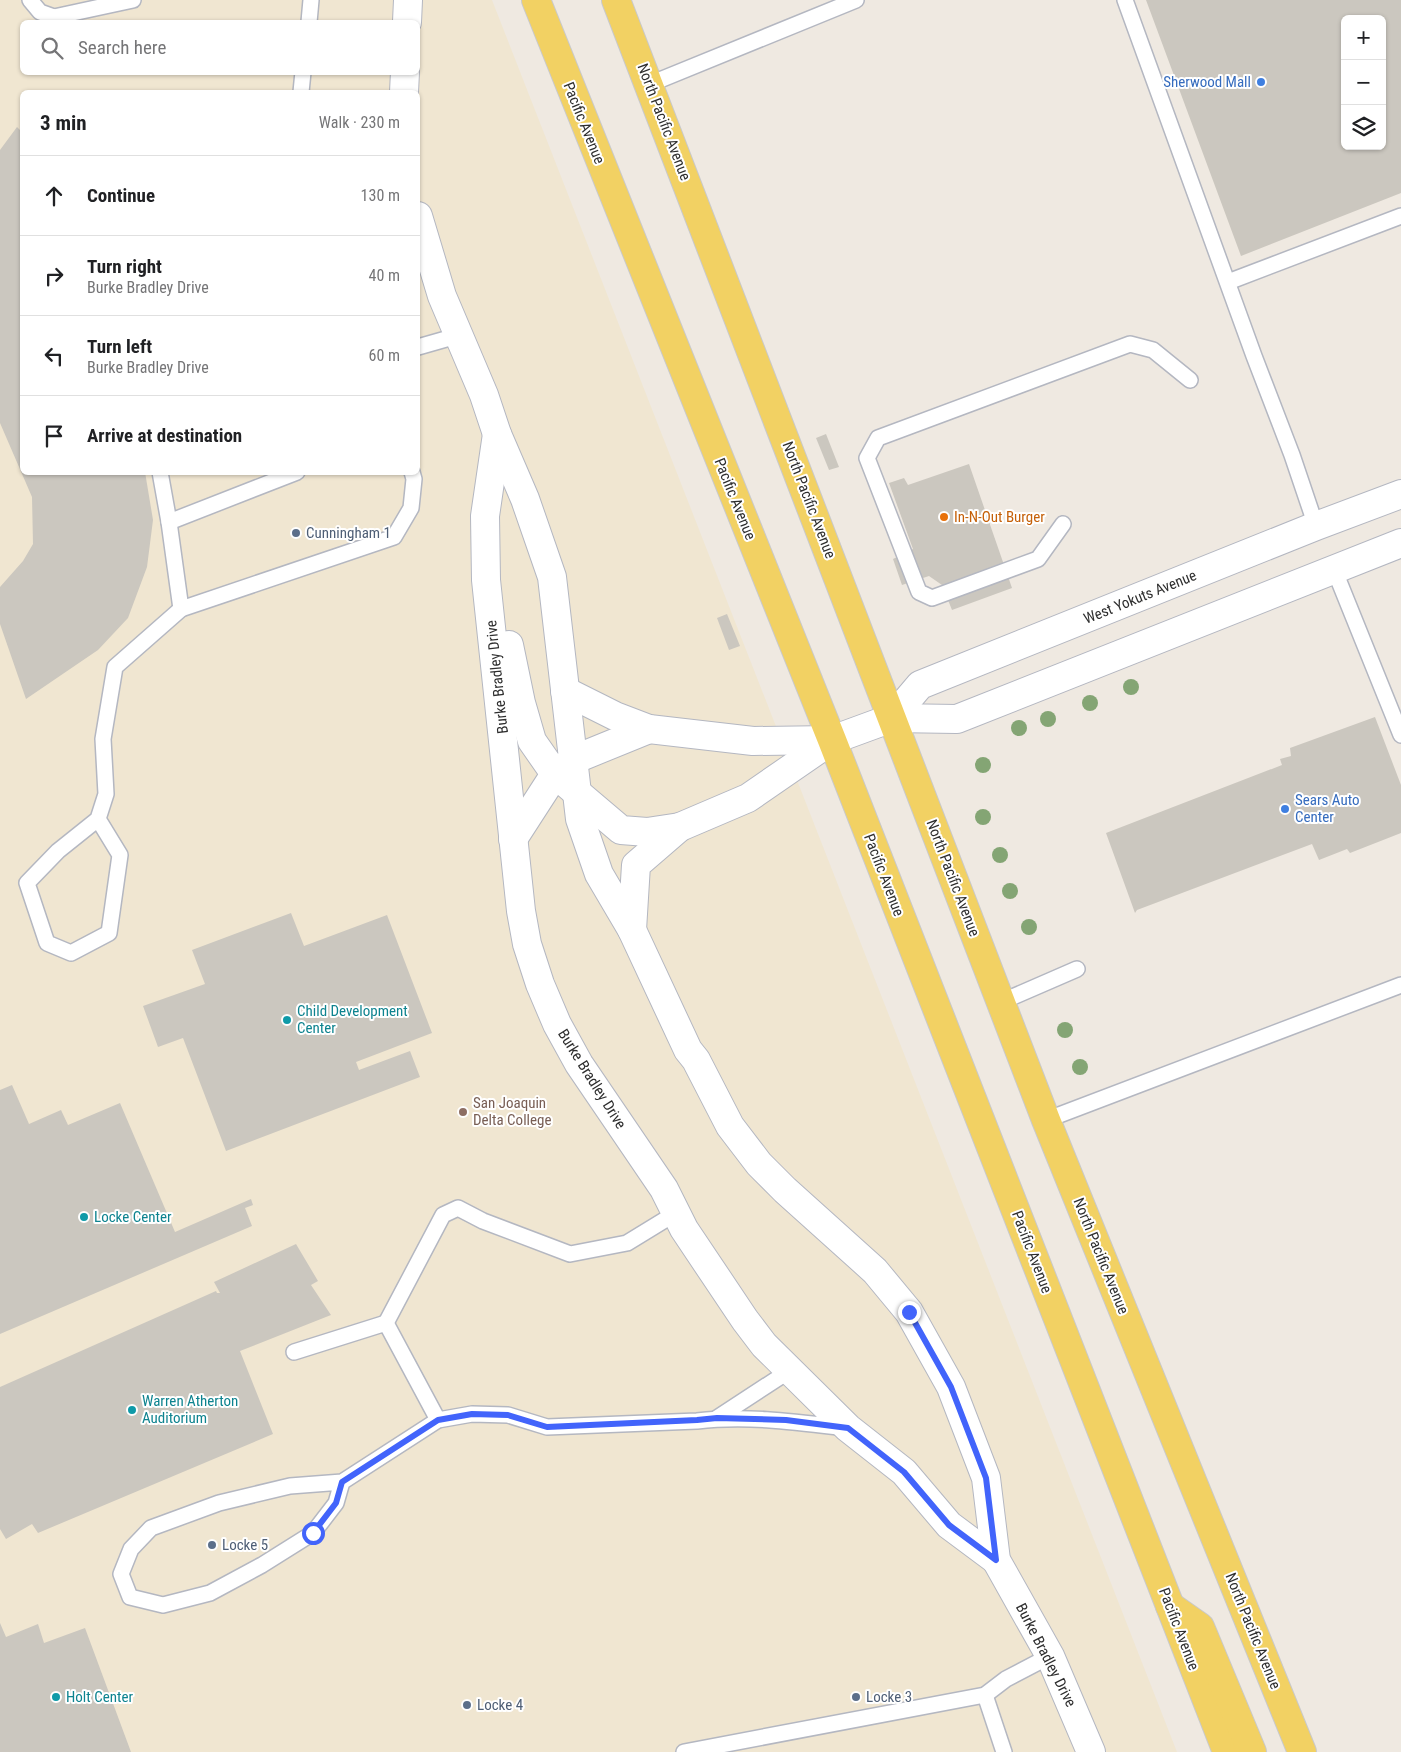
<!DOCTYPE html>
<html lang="en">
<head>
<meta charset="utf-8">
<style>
	body { margin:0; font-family:"Roboto Condensed",sans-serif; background:#f6f6f6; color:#202124 }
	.controls { position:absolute; right:15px; top:15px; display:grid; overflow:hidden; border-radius:8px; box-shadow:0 1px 4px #0004 }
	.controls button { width:45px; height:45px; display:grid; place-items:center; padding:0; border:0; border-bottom:1px solid #e0e0e0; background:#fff; color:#202124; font:25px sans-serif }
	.stop { position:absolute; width:15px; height:15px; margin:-11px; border:4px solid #4264fb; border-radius:50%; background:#fff }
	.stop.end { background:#4264fb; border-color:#fff; box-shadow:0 1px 5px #0008 }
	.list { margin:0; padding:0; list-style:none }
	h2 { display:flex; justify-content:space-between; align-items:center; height:65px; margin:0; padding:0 20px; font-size:21px }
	h2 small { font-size:16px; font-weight:400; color:#757577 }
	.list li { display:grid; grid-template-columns:32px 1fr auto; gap:15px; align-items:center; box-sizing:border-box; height:80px; padding:0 20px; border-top:1px solid #e0e0e0 }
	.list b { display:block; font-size:19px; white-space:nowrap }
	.list p { margin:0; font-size:16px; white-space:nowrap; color:#757577 }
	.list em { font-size:16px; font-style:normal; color:#757577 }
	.icon { flex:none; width:28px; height:28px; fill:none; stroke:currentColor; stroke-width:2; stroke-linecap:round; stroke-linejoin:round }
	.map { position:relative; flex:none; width:1401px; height:1752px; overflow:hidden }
	.search { position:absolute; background:#fff; box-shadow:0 1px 4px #0004; left:20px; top:20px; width:400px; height:55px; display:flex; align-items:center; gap:12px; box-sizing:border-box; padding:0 18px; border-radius:8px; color:#757577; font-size:19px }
	.panel { position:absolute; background:#fff; box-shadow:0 1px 4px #0004; left:20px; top:90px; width:400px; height:385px; border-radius:8px }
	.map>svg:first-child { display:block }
</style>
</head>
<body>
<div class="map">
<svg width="1401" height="1752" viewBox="0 0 1401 1752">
	<rect width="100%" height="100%" fill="#efe9e1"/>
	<path fill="#f0e6d1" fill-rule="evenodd" d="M0,0H492L1177,1752H0ZM22,22H418V72H22ZM22,92H418V472H22Z"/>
	<g fill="#cbc7bf" fill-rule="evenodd">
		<path d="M1146,0H1401V193L1241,256ZM1345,19H1382V146H1345Z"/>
		<path d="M17,127L22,132V472H145L153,520L147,567L128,618L98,650L26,699L0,624V587L23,561L33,544L32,497L0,423V150Z"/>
		<path d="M826,434L839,467L829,470L816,438Z"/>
		<path d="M969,464L1012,588L952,610L942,585L929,576L902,585L893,559L913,549L889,483L904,478L908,485Z"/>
		<path d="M727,614L740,646L729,650L717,618Z"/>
		<path d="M1375,717L1401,785V833L1350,853L1347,849L1319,860L1312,844L1137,910L1135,913L1106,833L1282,765L1280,759L1291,756L1290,748Z"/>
		<path d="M291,913L304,946L387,915L432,1033L356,1062L359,1070L410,1051L420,1077L226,1151L183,1038L158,1047L143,1006L205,984L192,950Z"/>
		<path d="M12,1085L29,1124L61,1110L68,1125L120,1103L175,1232L251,1199L253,1205L245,1208L252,1226L0,1334V1090Z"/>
		<path d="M296,1244L318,1281L311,1285L331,1315L240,1351L273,1434L38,1533L32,1524L6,1539L0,1529V1387L216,1291L217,1293H220L214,1282Z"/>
		<path d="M0,1623L6,1637L38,1624L44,1643L85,1628L131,1752H0Z"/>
	</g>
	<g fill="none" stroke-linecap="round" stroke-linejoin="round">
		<g stroke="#b4b7c1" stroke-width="18">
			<g id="service">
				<path d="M30,0L40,12L54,17L133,0"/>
				<path d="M1125,0L1254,356L1292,455L1316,526"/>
				<path d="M309,22L311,0"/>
				<path d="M650,84L856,0"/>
				<path d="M301,92L303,72"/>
				<path d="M1228,282L1401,216"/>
				<path d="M418,347L460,335"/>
				<path d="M160,472L169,522L181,609L394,537L411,508L414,479L412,472"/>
				<path d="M169,522L297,472"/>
				<path d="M1063,524L1038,559L932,598L919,592L867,458L878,438L1130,344L1153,350L1190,380"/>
				<path d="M1334,569L1401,735"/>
				<path d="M98,819L120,855L109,933L71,953L47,943L27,883L58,851L98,819L106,794L103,739L115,667L181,609"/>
				<path d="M1001,1002L1077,969"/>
				<path d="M1046,1120L1401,985"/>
				<path d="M386,1323L443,1215L458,1208L483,1221L570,1254L627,1243L676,1213"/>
				<path d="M294,1352L386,1323L438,1420"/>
				<path d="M717,1418L789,1371"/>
				<path d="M342,1482L336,1503L313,1533L262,1565L210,1593L163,1605L130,1597L121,1574L131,1549L151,1528L219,1503L290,1486L342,1482L438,1420L472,1414L508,1415L547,1427L697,1421C747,1415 797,1422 847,1428"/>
				<path d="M985,1695L1004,1752"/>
				<path d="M684,1752L985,1695L1006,1679L1050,1656"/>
			</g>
		</g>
		<g stroke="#b4b7c1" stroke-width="30">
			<g id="minor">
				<path d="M407,22L408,0"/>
				<path d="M404,92L405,72"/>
				<path d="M418,216L442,296L484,395L497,434L525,499L552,577L580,819L599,874L632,930L688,1050L696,1060L730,1126L759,1164L785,1190L875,1271L909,1312L951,1387L986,1478L996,1560L1050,1656L1091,1752"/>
				<path d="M497,434L485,516L486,580L521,911L527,944L540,984L557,1024L579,1064L664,1189L684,1229L745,1320L764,1345L848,1428L904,1472L949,1525L996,1560"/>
				<path d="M509,645L521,703L532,741L555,774L621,830L647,832L680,827"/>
				<path d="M565,691L615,716L649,729L753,741L832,740"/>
				<path d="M513,839L555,774L573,760L649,729"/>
				<path d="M632,930L636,865L680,827L748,798L832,740"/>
			</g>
		</g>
		<g stroke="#b4b7c1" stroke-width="30">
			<g id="tertiary">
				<path d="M892,718L920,685L1316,526L1401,494"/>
				<path d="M832,740L892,718L957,719L1401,543"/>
			</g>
		</g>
		<g stroke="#c9c9c9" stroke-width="30">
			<g id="primary">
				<path d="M536,0L832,740L1227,1752"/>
				<path d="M616,0L1046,1120L1302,1752"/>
				<path d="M1170,1606L1200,1627L1252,1752"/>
			</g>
		</g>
		<use href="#service" stroke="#fff" stroke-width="15"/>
		<use href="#minor" stroke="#fff" stroke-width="28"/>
		<use href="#tertiary" stroke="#fff" stroke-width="28"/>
		<use href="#primary" stroke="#f2d163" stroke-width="28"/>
	</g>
	<g fill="#84a574">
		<circle cx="1131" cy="687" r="8"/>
		<circle cx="1090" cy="703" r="8"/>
		<circle cx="1048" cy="719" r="8"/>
		<circle cx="1019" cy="728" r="8"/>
		<circle cx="983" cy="765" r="8"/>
		<circle cx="983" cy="817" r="8"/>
		<circle cx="1000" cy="855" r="8"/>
		<circle cx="1010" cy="891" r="8"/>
		<circle cx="1029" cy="927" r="8"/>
		<circle cx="1065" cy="1030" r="8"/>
		<circle cx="1080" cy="1067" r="8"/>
	</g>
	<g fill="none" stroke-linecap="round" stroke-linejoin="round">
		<path stroke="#4264fb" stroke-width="6" d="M313,1533L336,1503L342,1482L438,1420L472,1414L508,1415L547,1427L697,1420L717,1418L786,1420L848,1428L904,1472L949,1525L996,1560L986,1478L951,1387L909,1312"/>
	</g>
	<g fill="#3f7fe0" stroke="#fff" stroke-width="2">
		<circle cx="1261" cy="82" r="5"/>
		<circle cx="1285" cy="809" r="5"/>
	</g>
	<circle fill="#e8710a" stroke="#fff" stroke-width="2" cx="944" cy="517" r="5"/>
	<g fill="#5c6f8a" stroke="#fff" stroke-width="2">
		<circle cx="296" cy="533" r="5"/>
		<circle cx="212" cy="1545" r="5"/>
		<circle cx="856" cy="1697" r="5"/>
		<circle cx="467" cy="1705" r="5"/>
	</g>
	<g fill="#0f9aa8" stroke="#fff" stroke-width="2">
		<circle cx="287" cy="1020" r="5"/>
		<circle cx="84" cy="1217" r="5"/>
		<circle cx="132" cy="1410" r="5"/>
		<circle cx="56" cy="1697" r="5"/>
	</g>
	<circle fill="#8d6e63" stroke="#fff" stroke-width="2" cx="463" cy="1112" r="5"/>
	<g text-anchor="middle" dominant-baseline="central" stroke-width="4" stroke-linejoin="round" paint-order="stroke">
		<g font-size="15" fill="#366cbe" stroke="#fff" text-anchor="end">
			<text x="1251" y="82">Sherwood Mall</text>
			<text x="1295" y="800" text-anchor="start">Sears Auto<tspan x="1295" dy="17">Center</tspan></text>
		</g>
		<g font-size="15" fill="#2e2e2e" stroke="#fff">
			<text transform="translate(664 122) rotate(69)">North Pacific Avenue</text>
			<text transform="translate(584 123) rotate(68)">Pacific Avenue</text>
			<text transform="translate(735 499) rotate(68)">Pacific Avenue</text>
			<text transform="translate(809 500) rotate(69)">North Pacific Avenue</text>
			<text transform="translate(1140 597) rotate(-22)">West Yokuts Avenue</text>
			<text transform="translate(497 677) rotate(-96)">Burke Bradley Drive</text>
			<text transform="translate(884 875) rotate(69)">Pacific Avenue</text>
			<text transform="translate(953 878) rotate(69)">North Pacific Avenue</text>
			<text transform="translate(592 1079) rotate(58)">Burke Bradley Drive</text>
			<text transform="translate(1032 1252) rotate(69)">Pacific Avenue</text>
			<text transform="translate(1101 1256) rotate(68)">North Pacific Avenue</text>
			<text transform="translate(1179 1629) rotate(69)">Pacific Avenue</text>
			<text transform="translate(1253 1631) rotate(68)">North Pacific Avenue</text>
			<text transform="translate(1046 1655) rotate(63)">Burke Bradley Drive</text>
		</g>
		<g font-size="15" fill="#c56008" stroke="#fff" text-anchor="start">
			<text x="954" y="517">In-N-Out Burger</text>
		</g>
		<g font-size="15" fill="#4e5e75" stroke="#fff" text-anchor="start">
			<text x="306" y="533">Cunningham 1</text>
			<text x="222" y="1545">Locke 5</text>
			<text x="866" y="1697">Locke 3</text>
			<text x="477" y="1705">Locke 4</text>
		</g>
		<g font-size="15" fill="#0d838f" stroke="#fff" text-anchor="start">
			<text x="297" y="1011">Child Development<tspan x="297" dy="17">Center</tspan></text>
			<text x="94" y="1217">Locke Center</text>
			<text x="142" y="1401">Warren Atherton<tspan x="142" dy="17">Auditorium</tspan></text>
			<text x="66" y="1697">Holt Center</text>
		</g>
		<g font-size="15" fill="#785e54" stroke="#fff" text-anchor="start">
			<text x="473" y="1103">San Joaquin<tspan x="473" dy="17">Delta College</tspan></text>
		</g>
	</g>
</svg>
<div class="controls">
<button>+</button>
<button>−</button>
<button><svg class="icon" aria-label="layers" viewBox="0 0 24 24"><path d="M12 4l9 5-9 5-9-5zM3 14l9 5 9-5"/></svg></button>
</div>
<div class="stop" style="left:313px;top:1533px"></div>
<div class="stop end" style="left:909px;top:1312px"></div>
<div class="search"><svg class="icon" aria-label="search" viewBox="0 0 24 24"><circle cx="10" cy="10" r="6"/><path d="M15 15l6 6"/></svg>Search here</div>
<section class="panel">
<h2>3 min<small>Walk · 230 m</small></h2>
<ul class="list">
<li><svg class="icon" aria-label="ahead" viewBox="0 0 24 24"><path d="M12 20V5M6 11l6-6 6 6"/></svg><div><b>Continue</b></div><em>130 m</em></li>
<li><svg class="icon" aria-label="right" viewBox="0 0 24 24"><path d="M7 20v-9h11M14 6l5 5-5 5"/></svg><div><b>Turn right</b><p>Burke Bradley Drive</p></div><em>40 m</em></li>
<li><svg class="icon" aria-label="left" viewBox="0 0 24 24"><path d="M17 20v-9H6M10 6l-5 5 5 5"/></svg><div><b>Turn left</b><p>Burke Bradley Drive</p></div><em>60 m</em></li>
<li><svg class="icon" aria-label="arrive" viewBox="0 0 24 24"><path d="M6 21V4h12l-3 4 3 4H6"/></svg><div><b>Arrive at destination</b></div></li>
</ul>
</section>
</div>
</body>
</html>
